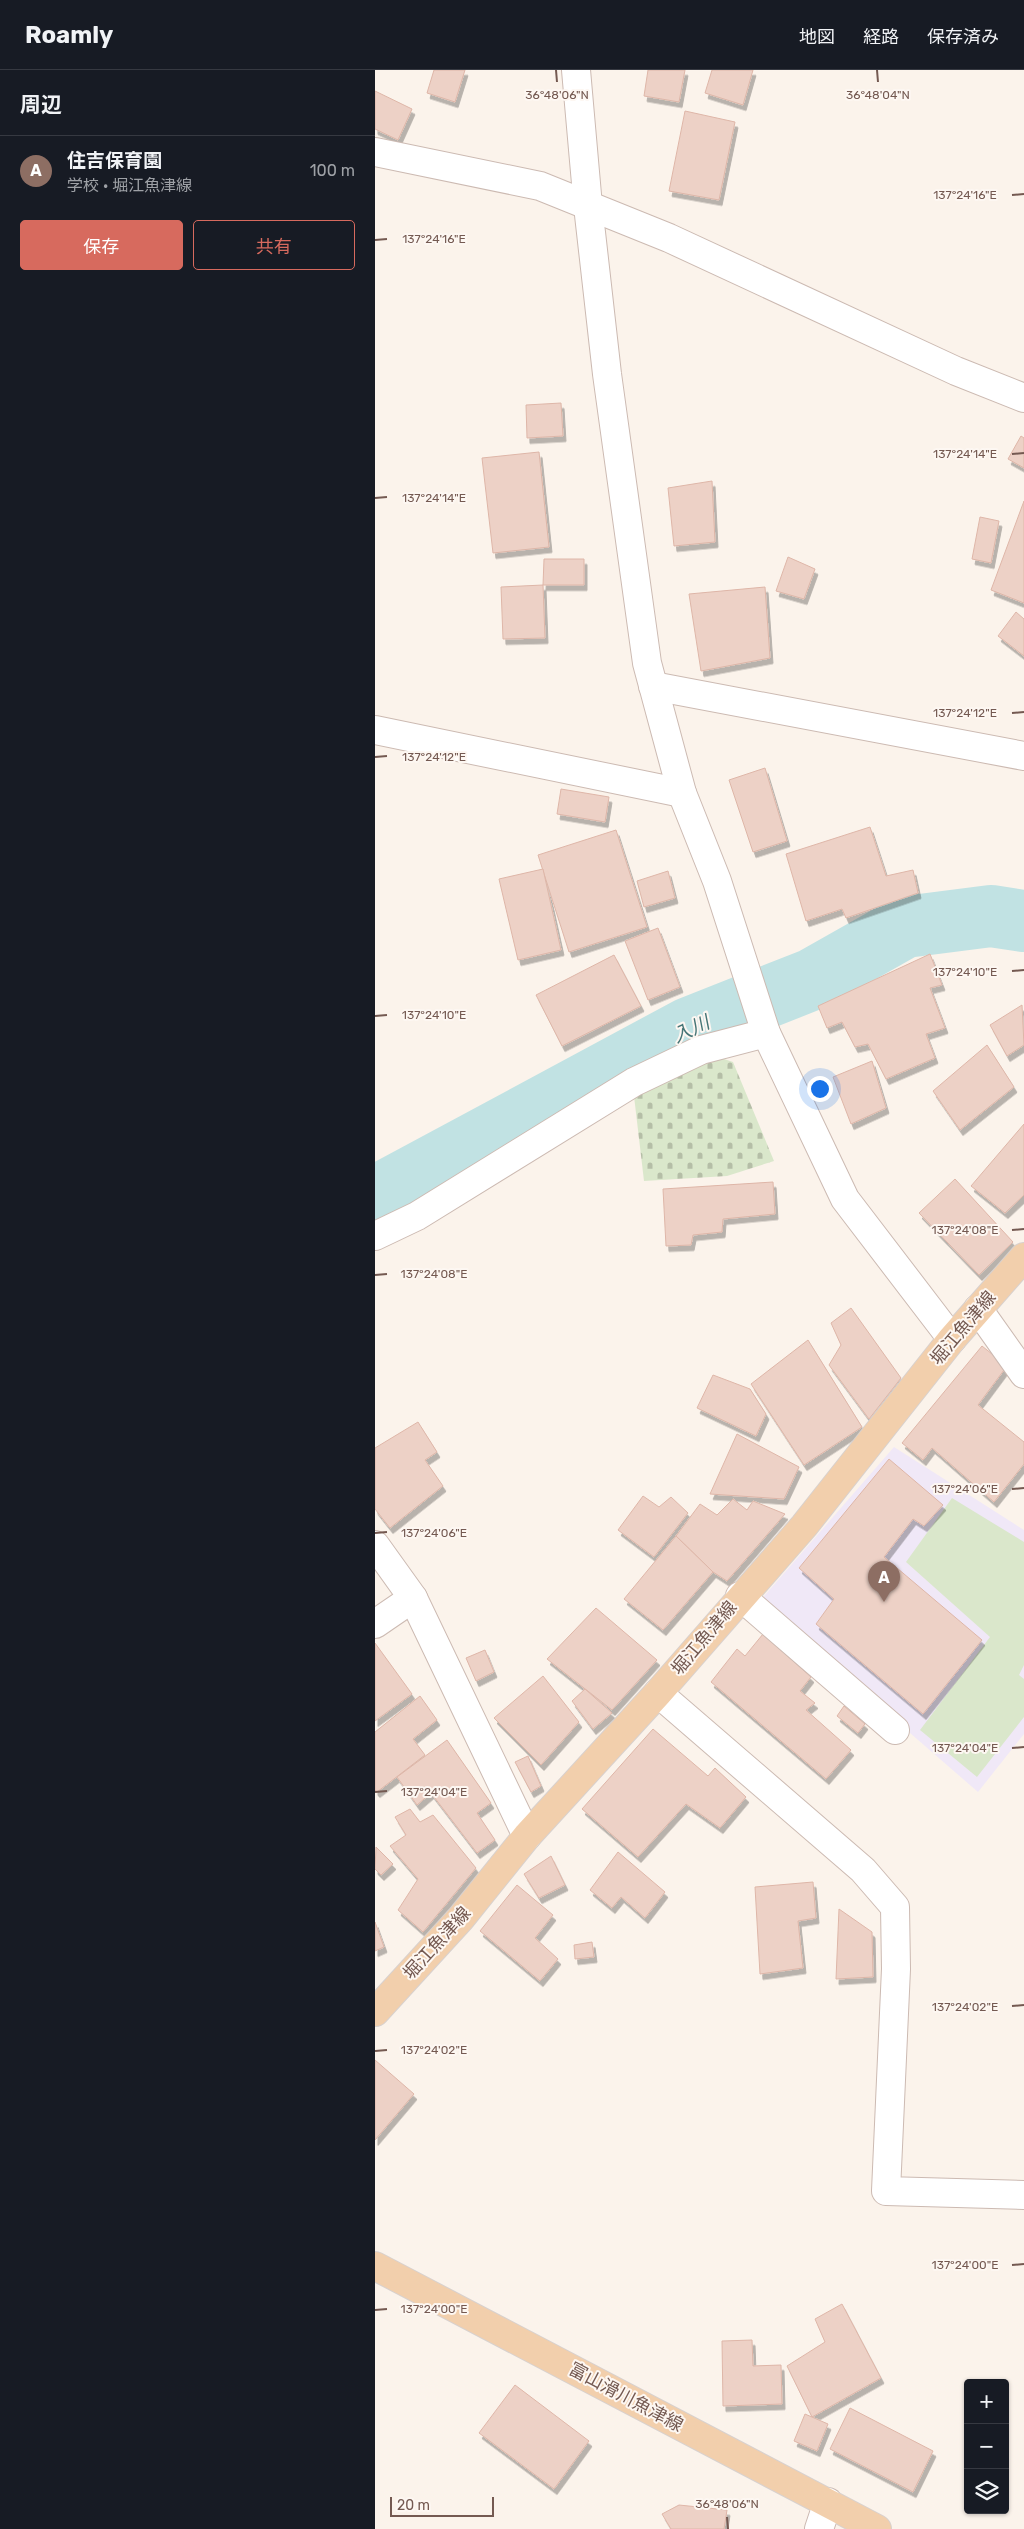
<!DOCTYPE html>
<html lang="ja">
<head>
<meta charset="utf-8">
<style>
	body { margin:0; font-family:Rubik,"Noto Sans JP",sans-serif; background:#242831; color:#f1f3f6 }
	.controls { position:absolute; right:15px; bottom:15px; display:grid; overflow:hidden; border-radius:5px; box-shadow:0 1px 4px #0004 }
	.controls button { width:45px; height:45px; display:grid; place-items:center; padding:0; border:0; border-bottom:1px solid #363941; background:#171b24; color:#f1f3f6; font:25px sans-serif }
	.scale { position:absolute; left:15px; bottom:12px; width:104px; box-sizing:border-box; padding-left:5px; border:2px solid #745951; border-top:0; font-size:14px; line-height:18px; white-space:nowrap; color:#745951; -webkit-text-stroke:4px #fdf7f2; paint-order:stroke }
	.you { position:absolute; left:444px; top:1018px; width:18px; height:18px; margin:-12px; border:4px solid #fff; border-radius:50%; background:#1a73e8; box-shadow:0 0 0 8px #1a73e833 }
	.badge { display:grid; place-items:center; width:32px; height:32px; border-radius:50%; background:#d76a5e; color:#fff; font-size:16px; font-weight:700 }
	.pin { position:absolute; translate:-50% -41px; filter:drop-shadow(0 1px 2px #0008) }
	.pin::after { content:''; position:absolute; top:26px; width:18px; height:15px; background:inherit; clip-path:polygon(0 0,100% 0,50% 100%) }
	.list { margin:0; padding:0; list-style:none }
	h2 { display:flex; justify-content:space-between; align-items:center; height:65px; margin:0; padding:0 20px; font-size:21px }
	h2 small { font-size:16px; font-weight:400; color:#9ea1a6 }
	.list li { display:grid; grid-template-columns:32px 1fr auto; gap:15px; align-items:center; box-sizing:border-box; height:70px; padding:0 20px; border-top:1px solid #363941 }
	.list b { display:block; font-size:19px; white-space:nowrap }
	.list p { margin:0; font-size:16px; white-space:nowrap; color:#9ea1a6 }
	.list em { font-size:16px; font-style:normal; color:#9ea1a6 }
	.actions { display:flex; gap:10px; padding:15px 20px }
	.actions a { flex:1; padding:11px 0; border:1px solid #d76a5e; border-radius:5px; text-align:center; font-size:18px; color:#d76a5e }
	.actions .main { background:#d76a5e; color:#fff }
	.icon { flex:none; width:28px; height:28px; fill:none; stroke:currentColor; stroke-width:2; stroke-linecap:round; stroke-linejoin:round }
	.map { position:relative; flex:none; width:649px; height:2459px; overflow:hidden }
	header { display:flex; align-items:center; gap:30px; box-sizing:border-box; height:70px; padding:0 25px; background:#171b24; border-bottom:1px solid #363941 }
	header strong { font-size:24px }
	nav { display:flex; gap:28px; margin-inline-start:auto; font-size:18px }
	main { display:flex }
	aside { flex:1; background:#171b24 }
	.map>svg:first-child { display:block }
</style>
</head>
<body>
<header>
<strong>Roamly</strong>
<nav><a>地図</a><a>経路</a><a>保存済み</a></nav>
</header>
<main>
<aside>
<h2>周辺<small></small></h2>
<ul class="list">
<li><span class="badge" style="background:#8d6e63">A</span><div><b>住吉保育園</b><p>学校 · 堀江魚津線</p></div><em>100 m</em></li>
</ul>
<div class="actions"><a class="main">保存</a><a>共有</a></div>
</aside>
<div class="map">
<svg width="649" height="2459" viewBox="0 0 649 2459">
	<defs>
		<pattern id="cemetery-stones" width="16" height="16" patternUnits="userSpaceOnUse" patternTransform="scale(1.25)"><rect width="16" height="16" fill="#dae7cb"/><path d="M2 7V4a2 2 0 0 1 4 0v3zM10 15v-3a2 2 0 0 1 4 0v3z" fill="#b5bea7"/></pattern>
		<filter id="shadow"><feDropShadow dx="3" dy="5.5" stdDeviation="0" flood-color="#0004"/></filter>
	</defs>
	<rect width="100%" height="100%" fill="#fbf3eb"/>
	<path fill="#f0e8f7" d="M519,1377L649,1460V1664L603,1722L384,1532Z"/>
	<path fill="#dae7cb" d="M577,1428L649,1472V1595L644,1605L649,1609V1647L602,1707L545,1660L615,1567L531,1492Z"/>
	<path fill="url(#cemetery-stones)" d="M343,987L358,992L399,1091L352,1106L269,1111L259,1026Z"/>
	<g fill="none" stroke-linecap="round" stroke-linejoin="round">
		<path stroke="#c1e2e3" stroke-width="62" d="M0,1127L314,958L438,909L530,857L616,846L649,851"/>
	</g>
	<g fill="#edd1c6" stroke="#deb6a8" filter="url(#shadow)">
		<path d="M59,0H90L80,32L52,23Z"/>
		<path d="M273,0H310L304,32L269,26Z"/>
		<path d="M337,0H378L368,35L330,23Z"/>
		<path d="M0,21L37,39L23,70L0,59Z"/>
		<path d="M310,41L360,52L344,130L294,121Z"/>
		<path d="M186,333L188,366L152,368L151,335Z"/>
		<path d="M646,366L649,368V398L633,389Z"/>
		<path d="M164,382L174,477L118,483L107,388Z"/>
		<path d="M337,411L340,472L299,476L293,418Z"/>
		<path d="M649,431V533L616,520Z"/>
		<path d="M605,447L624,451L616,493L597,489Z"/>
		<path d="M413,487L440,499L429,529L401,521Z"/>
		<path d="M169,489H209V515H168Z"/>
		<path d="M168,515L170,568L128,569L126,517Z"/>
		<path d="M390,517L395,588L326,601L314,524Z"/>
		<path d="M641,542L649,549V586L623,566Z"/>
		<path d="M390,698L412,771L378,782L354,710Z"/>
		<path d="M186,719L234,727L230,752L182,744Z"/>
		<path d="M495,757L511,806L538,800L543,823L471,848L467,839L431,851L411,784Z"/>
		<path d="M241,760L272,857L194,882L163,785Z"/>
		<path d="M168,799L186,880L143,890L124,809Z"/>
		<path d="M293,801L300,828L269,837L262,811Z"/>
		<path d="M283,858L305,917L273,930L250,871Z"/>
		<path d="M555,884L567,915L555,918L570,958L551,964L560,988L511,1009L493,974L480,977L467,952L452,958L443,936Z"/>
		<path d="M239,885L266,936L187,976L161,925Z"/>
		<path d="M647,935L649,975L632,986L615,955Z"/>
		<path d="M612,975L639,1017L585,1060L558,1021Z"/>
		<path d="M497,991L511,1038L476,1054L458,1007Z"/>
		<path d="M649,1054V1125L630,1143L596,1116Z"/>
		<path d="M580,1109L638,1172L604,1205L544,1143Z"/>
		<path d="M398,1112L400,1144L348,1149L347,1162L318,1165L316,1175L291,1176L288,1119Z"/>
		<path d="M476,1238L526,1308L494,1349L454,1295L466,1275L456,1253Z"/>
		<path d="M433,1270L487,1357L429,1395L376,1314Z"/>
		<path d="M607,1276L632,1296L603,1335L649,1372V1394L619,1432L557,1378L548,1390L527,1373Z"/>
		<path d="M338,1305L375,1319L391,1344L381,1366L322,1338Z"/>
		<path d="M43,1352L62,1382L50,1390L68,1416L15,1458L0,1439V1378Z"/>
		<path d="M362,1364L424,1397L409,1429L335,1424Z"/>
		<path d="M514,1389L568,1435L549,1456L538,1449L509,1487L607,1570L548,1644L441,1554L459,1529L424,1498Z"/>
		<path d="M268,1426L284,1437L296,1427L313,1443L279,1487L243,1460Z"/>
		<path d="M358,1429L372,1440L378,1431L410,1444L352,1511L338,1502L301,1466L325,1434L342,1445Z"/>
		<path d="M301,1466L338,1502L288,1560L249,1529Z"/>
		<path d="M221,1538L282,1590L237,1640L172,1589Z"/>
		<path d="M388,1564L436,1607L425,1621L440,1633L431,1640L476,1680L451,1709L336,1612L362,1579L370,1586Z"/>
		<path d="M0,1573L37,1624L0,1651Z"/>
		<path d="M110,1580L119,1602L101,1611L91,1588Z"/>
		<path d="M168,1606L204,1652L166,1695L119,1648Z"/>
		<path d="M210,1619L237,1643L218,1659L197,1631Z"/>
		<path d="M45,1626L62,1650L38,1669L50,1685L2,1722L0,1720V1662Z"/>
		<path d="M469,1636L490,1654L483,1663L462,1646Z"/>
		<path d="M278,1659L333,1706L340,1698L371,1727L345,1758L311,1734L263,1787L207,1739Z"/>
		<path d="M72,1670L116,1733L102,1743L120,1770L102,1783L56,1723L42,1735L22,1707Z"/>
		<path d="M153,1686L166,1716L156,1722L140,1692Z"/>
		<path d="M35,1739L45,1752L58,1745L101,1798L48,1862L23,1840L43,1809L15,1776L31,1765L20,1747Z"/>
		<path d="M1,1777L18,1794L6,1805L0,1799Z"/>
		<path d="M243,1782L290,1822L270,1848L246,1827L237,1838L215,1820Z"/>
		<path d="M176,1786L190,1815L164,1828L149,1804Z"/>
		<path d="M438,1812L441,1848L423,1851L428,1898L385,1904L380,1817Z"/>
		<path d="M142,1815L178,1845L160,1868L183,1889L165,1911L105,1861Z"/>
		<path d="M464,1839L497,1862L498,1907L461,1909Z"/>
		<path d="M0,1852L9,1877L0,1881Z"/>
		<path d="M217,1872L219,1887L200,1889L199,1875Z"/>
		<path d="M0,1990L39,2024L0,2070Z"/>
		<path d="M467,2234L506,2308L437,2347L412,2296L450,2272L440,2249Z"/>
		<path d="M377,2270L378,2296L406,2295L407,2334L348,2336L347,2271Z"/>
		<path d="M140,2315L214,2371L179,2419L104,2363Z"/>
		<path d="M475,2338L558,2381L538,2422L455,2379Z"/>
		<path d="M430,2344L453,2354L442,2381L419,2371Z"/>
		<path d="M304,2435L352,2440L349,2459H296L287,2444Z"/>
	</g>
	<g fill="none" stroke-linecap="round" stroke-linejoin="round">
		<g stroke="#ccbab2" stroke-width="30">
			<g id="minor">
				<path d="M201,0L213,136L232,304L272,593L307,723L342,811L391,963L470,1129L577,1269"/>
				<path d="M0,82L165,116L294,168L581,301L649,328"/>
				<path d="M278,616L649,686"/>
				<path d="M0,660L307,723"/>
				<path d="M0,1166L42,1146L259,1012L326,980L391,963"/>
				<path d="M603,1239L649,1304"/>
				<path d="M0,1475L38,1528L152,1766"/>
				<path d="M365,1526L520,1660"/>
				<path d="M0,1554L38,1528"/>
				<path d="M283,1623L488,1800L520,1837L521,1899L511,2121L649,2125"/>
				<path d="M444,2459L453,2432"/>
			</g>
		</g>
		<g stroke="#d8d1ce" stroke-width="30">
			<g id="major">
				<path d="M0,1942L86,1848L152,1766L283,1623L429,1456L577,1269L649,1187"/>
				<path d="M0,2196L502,2459"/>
			</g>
		</g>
		<use href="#minor" stroke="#fff" stroke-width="28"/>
		<use href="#major" stroke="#f2cfac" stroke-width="28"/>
	</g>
	<path fill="none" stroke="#745951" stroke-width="2" d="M181,0L182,12M502,0L503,12M637,125L649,124M0,170L12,169M637,384L649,383M0,428L12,427M637,643L649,642M0,687L12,686M637,901L649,900M0,946L12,945M637,1160L649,1159M0,1205L12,1204M637,1419L649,1418M0,1463L12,1462M637,1678L649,1677M0,1722L12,1721M637,1936L649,1935M0,1981L12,1980M637,2195L649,2194M0,2240L12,2239M352,2447L353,2459"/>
	<g text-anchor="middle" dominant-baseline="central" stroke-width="4" stroke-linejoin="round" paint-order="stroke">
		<g font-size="18" fill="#745951" stroke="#fdf7f2">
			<text transform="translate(588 1258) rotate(-50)">堀江魚津線</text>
			<text transform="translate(329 1568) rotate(-50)">堀江魚津線</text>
			<text transform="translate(62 1873) rotate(-48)">堀江魚津線</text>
			<text transform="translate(251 2327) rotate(28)">富山滑川魚津線</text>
		</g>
		<g font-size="19" font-style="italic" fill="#467576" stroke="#fdf7f2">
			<text transform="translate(316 959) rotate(-25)">入川</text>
		</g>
	</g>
	<g font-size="12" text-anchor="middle" fill="#745951" stroke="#fdf7f2" stroke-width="4" stroke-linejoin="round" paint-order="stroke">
		<text x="182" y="29">36°48'06"N</text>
		<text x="503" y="29">36°48'04"N</text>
		<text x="590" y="129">137°24'16"E</text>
		<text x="59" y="173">137°24'16"E</text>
		<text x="590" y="388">137°24'14"E</text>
		<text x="59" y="432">137°24'14"E</text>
		<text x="590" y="647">137°24'12"E</text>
		<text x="59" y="691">137°24'12"E</text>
		<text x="590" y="906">137°24'10"E</text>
		<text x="59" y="949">137°24'10"E</text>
		<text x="590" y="1164">137°24'08"E</text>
		<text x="59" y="1208">137°24'08"E</text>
		<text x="590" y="1423">137°24'06"E</text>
		<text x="59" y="1467">137°24'06"E</text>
		<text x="590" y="1682">137°24'04"E</text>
		<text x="59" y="1726">137°24'04"E</text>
		<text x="590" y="1941">137°24'02"E</text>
		<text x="59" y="1984">137°24'02"E</text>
		<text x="590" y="2199">137°24'00"E</text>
		<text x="59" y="2243">137°24'00"E</text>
		<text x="352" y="2438">36°48'06"N</text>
	</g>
</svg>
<div class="controls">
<button>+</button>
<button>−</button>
<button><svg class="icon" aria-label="layers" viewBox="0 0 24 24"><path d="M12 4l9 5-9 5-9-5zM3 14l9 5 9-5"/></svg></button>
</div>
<div class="scale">20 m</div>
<div class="you"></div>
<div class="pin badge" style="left:509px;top:1532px;background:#8d6e63">A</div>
</div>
</main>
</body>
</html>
